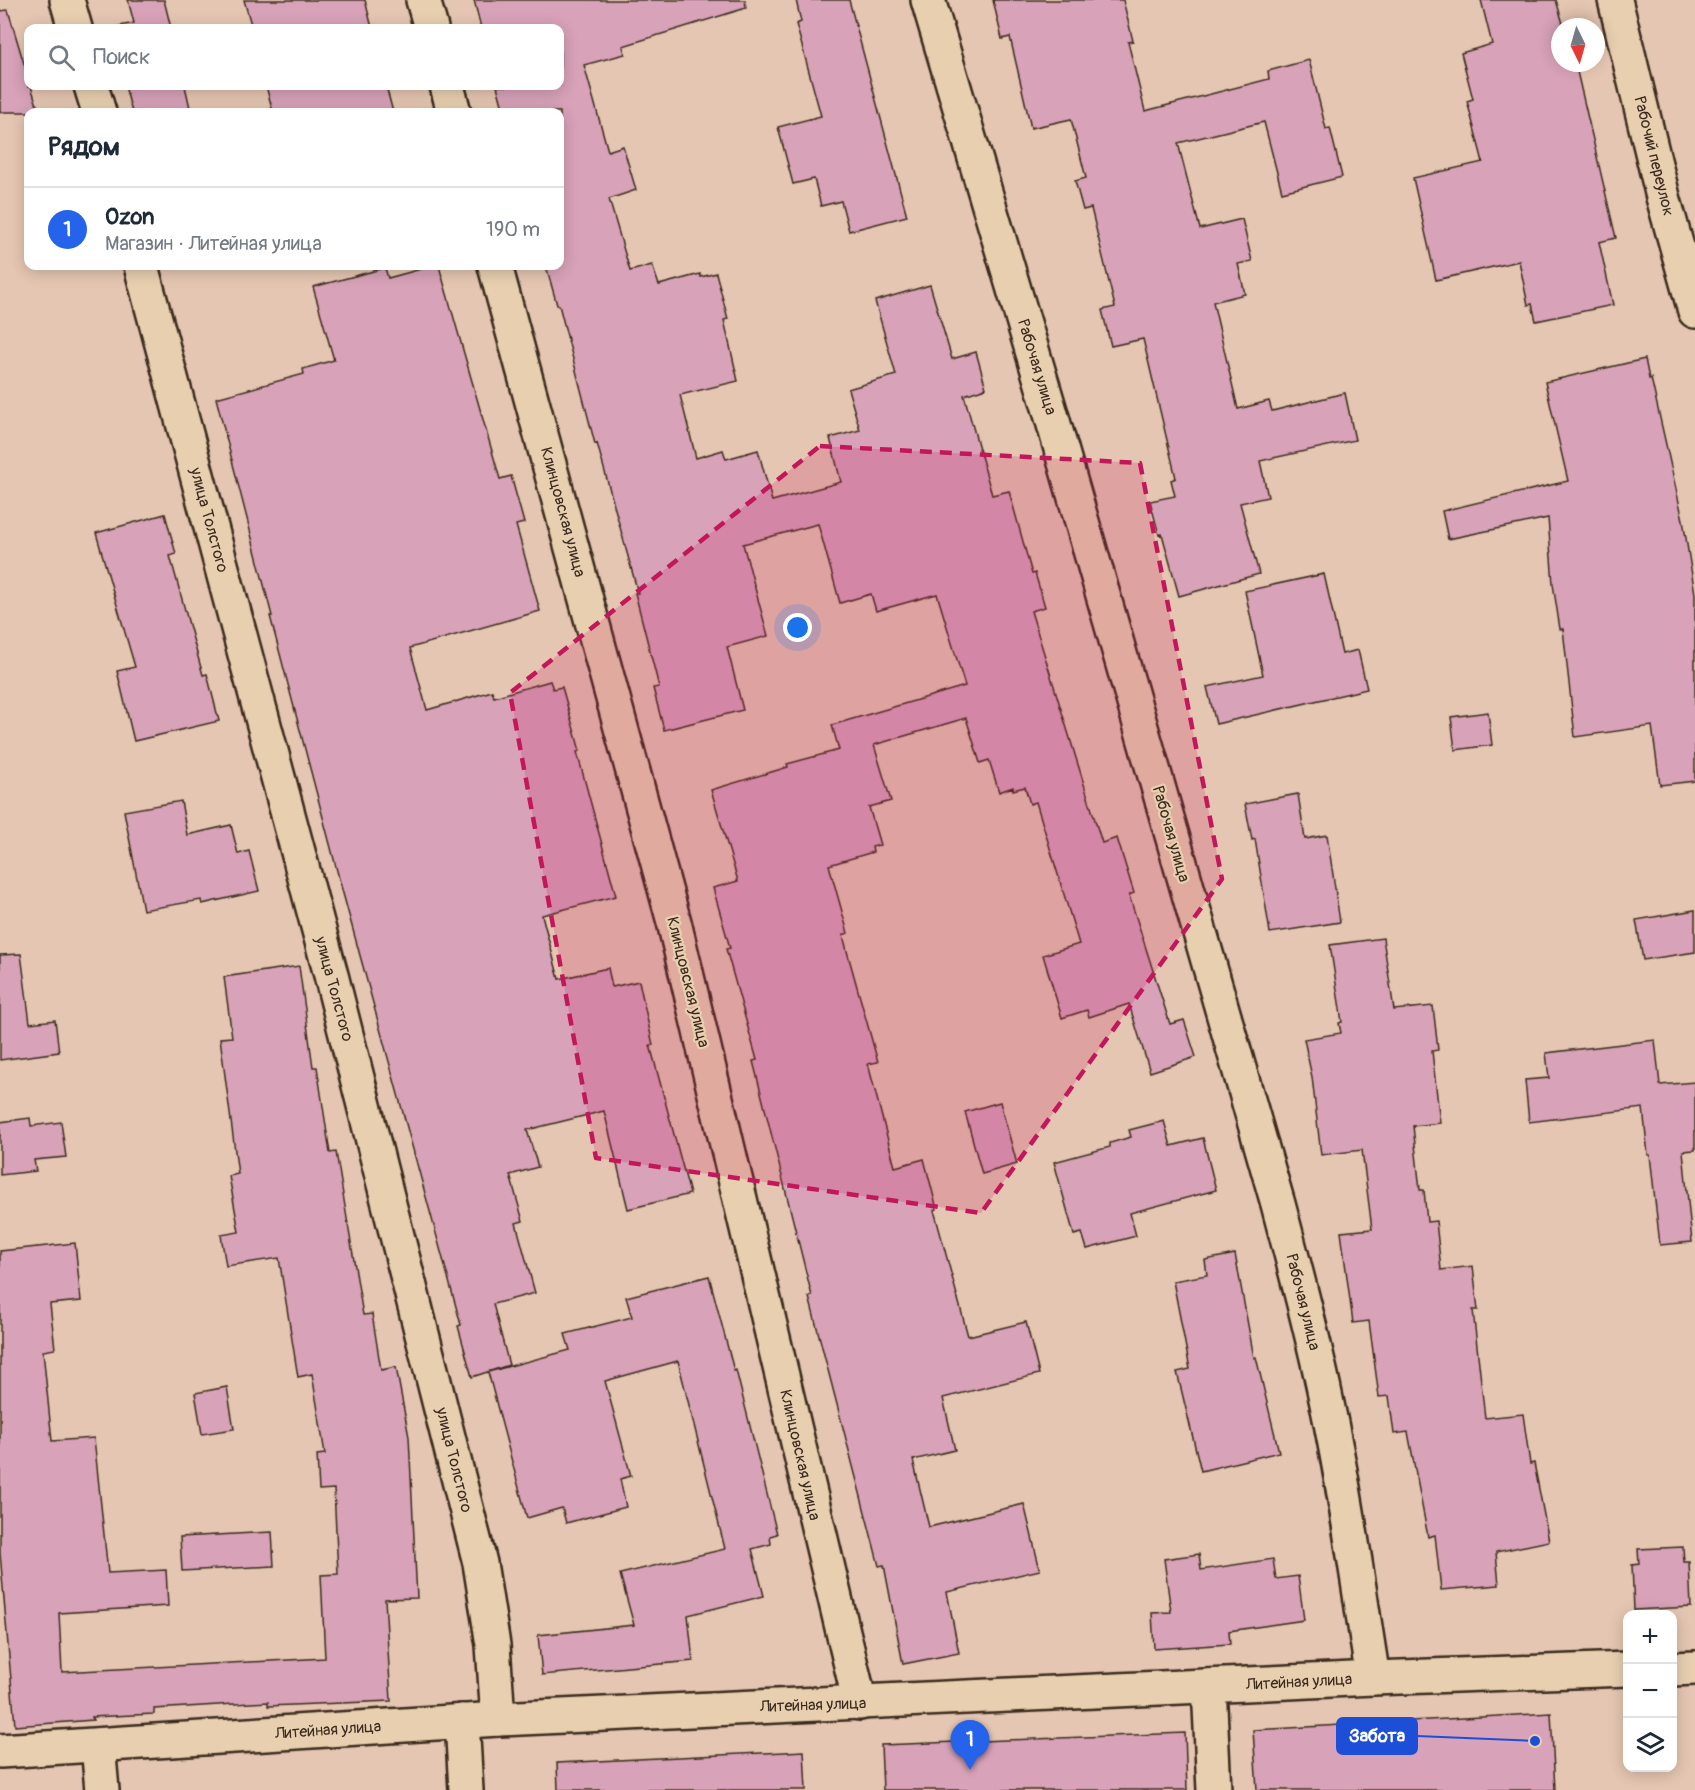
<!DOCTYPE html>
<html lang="ru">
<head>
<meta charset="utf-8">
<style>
	body { margin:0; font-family:Pangolin,sans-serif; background:#f2f2f3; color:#1f2937 }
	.controls { position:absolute; right:18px; bottom:18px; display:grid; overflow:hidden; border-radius:12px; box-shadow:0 3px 15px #0003 }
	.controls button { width:54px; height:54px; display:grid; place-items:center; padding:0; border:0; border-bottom:2px solid #e0e1e3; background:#fff; color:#1f2937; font:30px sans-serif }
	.compass { position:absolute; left:1551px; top:18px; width:54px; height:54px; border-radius:50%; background:#fff; box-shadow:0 3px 15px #0003; rotate:175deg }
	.you { position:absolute; left:798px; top:628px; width:21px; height:21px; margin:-15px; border:4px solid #fff; border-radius:50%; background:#1a73e8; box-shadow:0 0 0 9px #1a73e833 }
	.badge { display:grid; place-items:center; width:39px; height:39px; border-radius:50%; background:#2563eb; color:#fff; font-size:20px; font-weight:700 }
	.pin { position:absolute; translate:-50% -50px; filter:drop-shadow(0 2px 3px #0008) }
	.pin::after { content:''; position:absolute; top:32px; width:21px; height:18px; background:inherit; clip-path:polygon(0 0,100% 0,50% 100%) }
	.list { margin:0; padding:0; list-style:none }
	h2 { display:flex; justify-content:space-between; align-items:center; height:78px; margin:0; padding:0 24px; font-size:26px }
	h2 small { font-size:20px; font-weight:400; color:#747a83 }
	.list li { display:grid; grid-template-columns:39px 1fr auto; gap:18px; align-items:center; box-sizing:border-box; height:84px; padding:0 24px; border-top:2px solid #e0e1e3 }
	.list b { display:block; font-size:22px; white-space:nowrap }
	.list p { margin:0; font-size:20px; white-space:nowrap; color:#747a83 }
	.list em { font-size:20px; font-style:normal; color:#747a83 }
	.icon { flex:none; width:33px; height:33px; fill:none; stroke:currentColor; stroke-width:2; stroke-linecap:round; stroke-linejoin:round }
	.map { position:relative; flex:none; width:1695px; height:1790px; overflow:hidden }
	.search { position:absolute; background:#fff; box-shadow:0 3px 15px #0003; left:24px; top:24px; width:540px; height:66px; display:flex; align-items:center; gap:15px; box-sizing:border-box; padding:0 21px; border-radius:12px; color:#747a83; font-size:22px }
	.panel { position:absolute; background:#fff; box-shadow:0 3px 15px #0003; left:24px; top:108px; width:540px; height:162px; border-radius:12px }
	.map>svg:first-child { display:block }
</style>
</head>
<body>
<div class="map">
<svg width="1695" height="1790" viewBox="0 0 1695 1790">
	<rect width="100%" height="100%" fill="#e5c6b2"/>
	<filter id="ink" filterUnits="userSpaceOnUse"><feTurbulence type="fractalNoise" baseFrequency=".0167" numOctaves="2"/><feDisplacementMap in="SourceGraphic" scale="12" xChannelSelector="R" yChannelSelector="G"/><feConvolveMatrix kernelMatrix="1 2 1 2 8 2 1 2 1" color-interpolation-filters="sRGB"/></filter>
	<g filter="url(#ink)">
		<g fill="#d8a2b8" stroke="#3b2a1e" stroke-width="1.5">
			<path d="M128,0H164L171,28H111L134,23Z"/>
			<path d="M244,0H365L372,28H252Z"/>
			<path d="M474,0H745L746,8L623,46L625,54L584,65L608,151L623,146L636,190L609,199L630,271L652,265L659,285L700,274L701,277L716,273L728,319L724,320L738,381L680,395L696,458L723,450L726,459L758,450L772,501L841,482L830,438L860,430L848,389L896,375L875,301L930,285L952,359L976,352L986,388L964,395L992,495L1009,491L1032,574L1035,573L1045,607L1031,611L1102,843L1117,838L1134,893L1129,895L1170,1024L1184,1020L1196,1057L1150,1072L1129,1004L1089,1017L1087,1010L1062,1018L1043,955L1079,944L1036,802L1030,804L1025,787L1013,790V787L999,792L989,760L980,763L966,718L874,745L891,801L869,807L880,845L872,847L873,852L829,865L848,933L843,935L847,951L878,1062L868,1064L895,1167L924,1159L937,1209L934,1210L968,1336L1026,1322L1039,1374L943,1398L955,1450L913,1460L929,1527L1024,1504L1040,1570L947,1592L959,1653L903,1664L884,1565L879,1566L809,1297L812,1296L753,1061L757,1060L726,949L730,948L713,888L738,881L711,790L788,767L787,764L839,750L832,725L965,686L937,594L876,611L871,594L840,603L818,524L743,544L768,636L727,647L743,710L664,730L653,688L659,687L635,593H638L597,443L595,444L559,305H557L546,266H560V112H504L497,86H560V28H481Z"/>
			<path d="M796,0H849L907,216L849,231L841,201L821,206L814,179L793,184L778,127L821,116L796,24L801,22Z"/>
			<path d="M993,0H1123L1133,41L1128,42L1145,111L1269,79L1268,71L1309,60L1326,129L1330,128L1342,177L1282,192L1264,122L1178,143L1200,229L1242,219L1252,261L1238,264L1245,294L1213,302L1238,409L1269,401L1272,411L1345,393L1355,440L1260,461L1268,497L1240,503L1259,574L1179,596L1162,534L1159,535L1150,501L1175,496L1171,480L1176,478L1143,339L1111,346L1102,310L1115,307L1091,208L1083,210L1075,181L1086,178L1071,119L1031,128L1010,37L1002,39Z"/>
			<path d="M1481,0H1556L1564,27H1560V63H1575L1616,238L1599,242L1613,305L1536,321L1532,304L1528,305L1519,261L1436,280L1413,178L1483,162L1467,101L1473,99L1461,53L1492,44Z"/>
			<path d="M8,10L28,77V86H31L39,112H0V11Z"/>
			<path d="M125,86H185L191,112H132Z"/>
			<path d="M266,86H386L393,112H273Z"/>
			<path d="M432,266H439L500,479L511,476L524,523L516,525L540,611L410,648L427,710L492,691L494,697L550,681L553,689L562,687L580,751L577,752L616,896L542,915L559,979L608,968L612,987L639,981L653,1045H650L690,1194L628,1209L604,1111L527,1130L538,1167L510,1175L523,1221L516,1223L535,1293L493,1304L509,1365L472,1377L458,1326L461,1325L341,886L270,616H272L216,398L304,374L303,369L334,360L313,287L385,268L388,278Z"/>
			<path d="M1645,359L1649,379L1651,378L1683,520L1695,594V781L1660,785L1652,726L1575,737L1563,629H1560L1553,584L1548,518L1448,539L1442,511L1568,481L1545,382Z"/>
			<path d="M165,514L176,554L170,556L203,675L207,674L219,721L134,741L117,671L135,667L96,533Z"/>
			<path d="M1324,574L1342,654L1358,650L1367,689L1216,724L1207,687L1263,675L1245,591Z"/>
			<path d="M1488,712L1492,745L1455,750L1451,717Z"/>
			<path d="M1298,794L1305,839L1327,835L1340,922L1270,933L1255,839L1252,840L1245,804Z"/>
			<path d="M181,801L187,835L231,825L238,854L249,851L259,891L202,904L201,900L143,910L124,811Z"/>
			<path d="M1695,910V952L1643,960L1636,920Z"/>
			<path d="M1383,938L1394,1010L1433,1006L1438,1050L1432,1051L1440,1123L1413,1126L1420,1190H1424L1427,1222L1436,1221L1441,1270L1473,1266L1478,1310H1473L1485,1418L1523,1414L1530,1464L1534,1463L1549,1541L1496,1552L1499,1585L1441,1590L1435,1535L1428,1537L1408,1432L1394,1434L1389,1396L1379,1397L1369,1321L1353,1323L1341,1232L1372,1229L1362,1150L1321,1155L1312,1077L1304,1039L1341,1033L1339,1023L1342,1022L1330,945Z"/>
			<path d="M21,954L30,1023L55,1020L59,1052L0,1060V955Z"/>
			<path d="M299,966L313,1067H317L330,1153L336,1152L363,1315L372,1314L381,1370L396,1367L409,1437L417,1598L385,1599L391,1701L268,1706V1702L154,1709V1714L92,1717L93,1720L15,1726L0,1553V1251L75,1243L81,1301L50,1304L55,1349L43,1351L52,1441L94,1438L108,1573L166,1570L168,1606L59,1613L62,1672L325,1658L321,1575L338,1574L334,1489L319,1490L317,1455L325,1454L312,1374L298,1377L279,1258L226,1266L221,1235L239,1232L229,1176L238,1174L220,1038L232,1037L224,977Z"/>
			<path d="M1655,1040L1660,1085L1695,1082V1150L1683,1151L1692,1242L1660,1245L1650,1155H1648L1643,1108L1529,1122L1525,1080L1549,1078L1546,1053Z"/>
			<path d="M1000,1102L1017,1164L982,1174L965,1112Z"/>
			<path d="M30,1118L31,1126L61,1122L66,1157L34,1160L36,1171L0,1175V1122Z"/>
			<path d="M1164,1121L1171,1146L1203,1138L1216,1190L1130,1213L1136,1236L1087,1249L1082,1233L1074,1235L1054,1162L1110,1147V1143L1131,1137L1129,1130Z"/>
			<path d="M1235,1254L1254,1358L1256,1357L1279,1452L1201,1471L1177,1372L1190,1369L1173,1281L1207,1275L1205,1260Z"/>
			<path d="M709,1276L734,1371L736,1370L777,1534L770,1536L771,1544L752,1549L764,1596L688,1615L693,1661L542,1675L538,1635L634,1625L620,1574L725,1549L678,1361L605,1381L631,1476L620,1479L626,1507L566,1523L562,1508L527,1518L488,1372L570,1350L565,1334L632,1317L626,1297Z"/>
			<path d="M227,1387L234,1429L202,1434L195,1393Z"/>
			<path d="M272,1532L274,1566L182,1571L180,1537Z"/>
			<path d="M1683,1547L1684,1562H1689L1691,1607L1634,1610L1632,1565L1639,1564L1638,1549Z"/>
			<path d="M1199,1554L1201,1570L1273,1559L1276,1579L1298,1576L1304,1620L1229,1631L1230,1644L1154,1649L1152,1613L1171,1612L1164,1559Z"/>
			<path d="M1551,1713L1555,1790H1257L1253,1730Z"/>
			<path d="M1185,1733L1187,1790H883L881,1745Z"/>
			<path d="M804,1751L806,1790H558L557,1763Z"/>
		</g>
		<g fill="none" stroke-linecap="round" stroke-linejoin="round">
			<g stroke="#3b2a1e" stroke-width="38">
				<g id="minor">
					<path d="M67,0L75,28"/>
					<path d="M423,0L431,28"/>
					<path d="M928,0L1051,414L1278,1204C1295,1269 1313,1334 1326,1399C1346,1492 1358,1585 1373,1678"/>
					<path d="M1615,0L1663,197L1695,311"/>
					<path d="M91,86L99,112"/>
					<path d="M447,86L454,112"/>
					<path d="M141,266L331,975L480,1563L493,1645L498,1719"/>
					<path d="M495,266L674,922L860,1703"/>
					<path d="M1672,1669L1695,1668"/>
					<path d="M1209,1686L1214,1790"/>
					<path d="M462,1721L466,1790"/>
					<path d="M98,1745L102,1790"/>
					<path d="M0,1751L498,1719L1373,1678L1628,1669"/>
				</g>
			</g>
			<use href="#minor" stroke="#e8cfb0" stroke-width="33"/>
		</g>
	</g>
	<path fill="#c2185b" fill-opacity="0.2" stroke="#c2185b" stroke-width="4.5" stroke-dasharray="12 8" stroke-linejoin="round" d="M820,446L1140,463L1222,879L981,1213L596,1158L510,693Z"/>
	<g text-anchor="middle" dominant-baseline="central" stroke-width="4.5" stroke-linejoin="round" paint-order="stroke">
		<g font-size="16" fill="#3b2a1e" stroke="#e8cfb0">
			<text transform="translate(1654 156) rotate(76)">Рабочий переулок</text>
			<text transform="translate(1037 367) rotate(73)">Рабочая улица</text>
			<text transform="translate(563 512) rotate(75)">Клинцовская улица</text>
			<text transform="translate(209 520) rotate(75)">улица Толстого</text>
			<text transform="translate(1171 834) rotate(74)">Рабочая улица</text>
			<text transform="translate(688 982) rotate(76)">Клинцовская улица</text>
			<text transform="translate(334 989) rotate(75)">улица Толстого</text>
			<text transform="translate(1303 1302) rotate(76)">Рабочая улица</text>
			<text transform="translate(800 1455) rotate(77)">Клинцовская улица</text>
			<text transform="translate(454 1460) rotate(76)">улица Толстого</text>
			<text transform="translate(1299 1682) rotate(-3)">Литейная улица</text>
			<text transform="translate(813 1705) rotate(-2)">Литейная улица</text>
			<text transform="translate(328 1730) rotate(-4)">Литейная улица</text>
		</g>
	</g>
	<path fill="none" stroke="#1d4ed8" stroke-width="2" d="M1535 1741L1417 1736"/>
	<circle fill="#1d4ed8" stroke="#e8cfb0" stroke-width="2" cx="1535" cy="1741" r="6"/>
	<rect fill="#1d4ed8" stroke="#1d4ed8" stroke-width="2" x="1337" y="1718" width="80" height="36" rx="6"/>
	<g font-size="18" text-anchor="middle" font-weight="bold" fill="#fff">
		<text x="1377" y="1742">Забота</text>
	</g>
</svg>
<div class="controls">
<button>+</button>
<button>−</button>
<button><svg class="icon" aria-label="layers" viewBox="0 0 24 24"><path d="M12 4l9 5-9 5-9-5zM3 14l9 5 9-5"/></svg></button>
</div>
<svg class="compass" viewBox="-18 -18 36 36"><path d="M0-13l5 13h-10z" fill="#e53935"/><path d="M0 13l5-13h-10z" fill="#747a83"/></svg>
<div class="you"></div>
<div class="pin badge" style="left:970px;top:1770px">1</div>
<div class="search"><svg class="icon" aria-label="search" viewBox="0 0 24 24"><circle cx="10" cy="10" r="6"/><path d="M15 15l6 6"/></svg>Поиск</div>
<section class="panel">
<h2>Рядом<small></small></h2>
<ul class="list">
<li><span class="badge">1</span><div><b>Ozon</b><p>Магазин · Литейная улица</p></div><em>190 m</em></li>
</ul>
</section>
</div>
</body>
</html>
